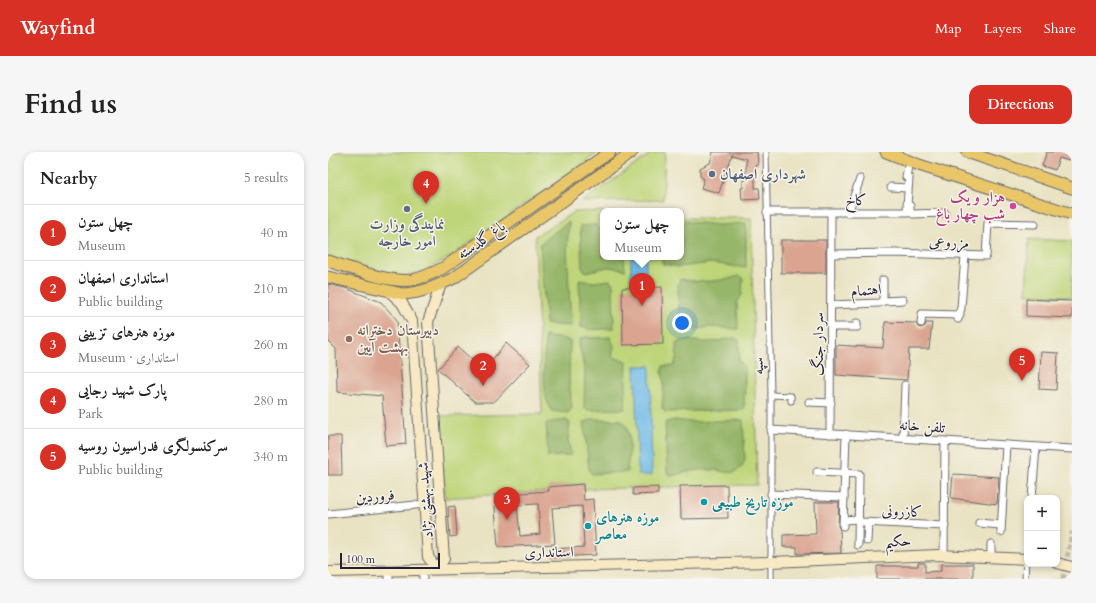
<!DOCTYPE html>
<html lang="en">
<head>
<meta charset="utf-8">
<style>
	body { margin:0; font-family:Cardo,Amiri,serif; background:#f6f6f6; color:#222 }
	.controls { position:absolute; right:12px; bottom:12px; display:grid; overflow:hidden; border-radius:8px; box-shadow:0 2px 6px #0003 }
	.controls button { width:36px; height:36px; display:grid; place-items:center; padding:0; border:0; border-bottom:1px solid #e0e0e0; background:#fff; color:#222; font:20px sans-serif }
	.scale { position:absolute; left:12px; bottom:10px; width:100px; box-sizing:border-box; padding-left:4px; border:2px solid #22223b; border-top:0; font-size:11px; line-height:14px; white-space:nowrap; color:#22223b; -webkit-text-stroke:3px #f7f3e8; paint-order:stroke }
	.you { position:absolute; left:354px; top:171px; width:14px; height:14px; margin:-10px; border:3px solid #fff; border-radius:50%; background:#1a73e8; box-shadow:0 0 0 6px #1a73e833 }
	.badge { display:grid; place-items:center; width:26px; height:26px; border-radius:50%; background:#d93025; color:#fff; font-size:13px; font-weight:700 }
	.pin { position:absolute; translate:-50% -33px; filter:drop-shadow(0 1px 2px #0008) }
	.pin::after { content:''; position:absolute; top:21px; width:14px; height:12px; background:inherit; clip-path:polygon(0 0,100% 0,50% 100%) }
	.popup { position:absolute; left:272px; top:56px; width:84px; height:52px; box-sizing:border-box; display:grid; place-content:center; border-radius:8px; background:#fff; filter:drop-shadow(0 1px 3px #0005); font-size:13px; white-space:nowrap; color:#767676 }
	.popup b { font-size:15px; color:#222 }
	.popup::after { content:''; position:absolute; left:50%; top:100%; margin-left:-8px; border:8px solid transparent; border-top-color:#fff }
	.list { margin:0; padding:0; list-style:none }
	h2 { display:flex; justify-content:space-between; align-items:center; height:52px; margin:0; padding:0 16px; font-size:17px }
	h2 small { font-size:13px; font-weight:400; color:#767676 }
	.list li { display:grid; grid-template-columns:26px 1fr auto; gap:12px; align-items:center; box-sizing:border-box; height:56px; padding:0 16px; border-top:1px solid #e0e0e0 }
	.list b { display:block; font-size:15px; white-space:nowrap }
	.list p { margin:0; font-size:13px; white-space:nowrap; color:#767676 }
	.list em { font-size:13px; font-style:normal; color:#767676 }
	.map { position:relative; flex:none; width:744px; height:427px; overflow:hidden; border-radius:12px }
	header { display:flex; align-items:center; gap:24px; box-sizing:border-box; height:56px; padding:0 20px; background:#d93025; color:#fff }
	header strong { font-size:19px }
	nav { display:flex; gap:22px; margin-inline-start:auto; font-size:14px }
	.intro { display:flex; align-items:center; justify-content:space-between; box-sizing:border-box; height:96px; padding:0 24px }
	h1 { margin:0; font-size:28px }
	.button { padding:10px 18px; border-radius:12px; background:#d93025; color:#fff; font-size:14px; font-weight:700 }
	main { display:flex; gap:24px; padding:0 24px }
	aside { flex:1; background:#fff; border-radius:12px; box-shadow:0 2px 6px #0003 }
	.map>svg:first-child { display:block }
</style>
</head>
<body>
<header>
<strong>Wayfind</strong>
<nav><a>Map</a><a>Layers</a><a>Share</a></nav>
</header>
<div class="intro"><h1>Find us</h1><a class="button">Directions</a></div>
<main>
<aside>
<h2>Nearby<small>5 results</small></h2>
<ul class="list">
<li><span class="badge">1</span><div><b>چهل ستون</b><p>Museum</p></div><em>40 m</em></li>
<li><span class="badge">2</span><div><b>استانداری اصفهان</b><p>Public building</p></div><em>210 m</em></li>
<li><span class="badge">3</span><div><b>موزه هنرهای تزیینی</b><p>Museum · استانداری</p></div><em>260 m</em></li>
<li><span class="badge">4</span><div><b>پارک شهید رجایی</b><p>Park</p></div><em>280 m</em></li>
<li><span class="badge">5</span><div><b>سرکنسولگری فدراسیون روسیه</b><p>Public building</p></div><em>340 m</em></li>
</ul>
</aside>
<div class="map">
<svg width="744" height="427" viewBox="0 0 744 427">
	<rect width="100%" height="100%" fill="#f7f3e8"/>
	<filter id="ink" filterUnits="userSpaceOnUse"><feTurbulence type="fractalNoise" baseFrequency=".025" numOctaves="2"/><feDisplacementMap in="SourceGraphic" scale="8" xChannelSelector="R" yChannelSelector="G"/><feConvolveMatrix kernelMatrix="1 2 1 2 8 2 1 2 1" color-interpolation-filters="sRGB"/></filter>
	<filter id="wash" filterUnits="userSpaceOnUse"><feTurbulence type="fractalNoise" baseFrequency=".012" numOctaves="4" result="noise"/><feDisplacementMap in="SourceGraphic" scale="16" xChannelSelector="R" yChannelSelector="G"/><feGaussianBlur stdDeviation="0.9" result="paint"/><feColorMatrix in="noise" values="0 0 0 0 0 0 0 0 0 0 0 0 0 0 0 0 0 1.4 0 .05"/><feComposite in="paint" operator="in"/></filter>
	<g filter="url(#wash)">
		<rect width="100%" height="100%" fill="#e9e3c3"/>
		<g fill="#bed579" stroke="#707c5a">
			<path d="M0,0H271L122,105L96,119L73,124L0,105Z"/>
			<path d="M325,0H337L335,48L254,50Z"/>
			<path d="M275,59V105H353V59H314H353V66H423L429,333L255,337V332L221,335V339L117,346L111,264L214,262L207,84L246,60Z"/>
			<path d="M701,87L744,89V145L698,142Z"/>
		</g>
		<g fill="#96b669" stroke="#5c6c52">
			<path d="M353,69L391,73L418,71V116L383,111L351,115L335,112L333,105H353Z"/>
			<path d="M241,70L239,97L243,174L218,172L212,93C214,88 236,73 241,70Z"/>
			<path d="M268,73L271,77L275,78V105H296L297,119L295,117L280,115L258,120L254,116L252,74Z"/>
			<path d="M411,124L415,126L414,142L409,151L410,177L383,175L355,179L351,177L350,133L352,127C372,131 391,130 411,124Z"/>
			<path d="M251,128L266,130L282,128L285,132L286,176C275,177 263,179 253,175Z"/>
			<path d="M217,184L238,187L242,190L241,228L244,256L240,261L224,259C212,245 217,203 217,184Z"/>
			<path d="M257,185L267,186L282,185L286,194L284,205L299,209L297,257L261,258L256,256L257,220L251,192L252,187Z"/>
			<path d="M406,186L411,188V208L417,216L416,258L337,260L334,256L336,229L334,219L335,214H346L349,203L348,192C359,184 368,191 380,190C389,190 397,187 406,186Z"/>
			<path d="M264,267L293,268C306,277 300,306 299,320L264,322L261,318L256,271Z"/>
			<path d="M238,268L242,271L240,287L243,303L220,305L218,271Z"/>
			<path d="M347,268L363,270L415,268L417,308C415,313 412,318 407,320C400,322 392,318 385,318C370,317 358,320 344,324L339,321L337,270Z"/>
		</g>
		<g fill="#6fbbe8" stroke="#486e92">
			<rect x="303" y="105" width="15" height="21"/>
			<path d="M322,214L324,323H310L307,214Z"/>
		</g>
		<g id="blocks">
			<g fill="#daa491" fill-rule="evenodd">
				<path d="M385,0H429L430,13H427V36H431L432,47L414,48L413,36H415V28H418V7L404,3L391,41L373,36L376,27L372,24V16L382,11Z"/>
				<path d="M719,0H744V1L741,9L731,6L727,18L714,14Z"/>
				<rect x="453" y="88" width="45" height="33"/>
				<path d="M0,132L17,136L53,150L69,168L78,292L58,294L54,244L9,240L8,197L0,189Z"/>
				<path d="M334,135L335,192L295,193L294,136Z"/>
				<path d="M698,147L744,149V166L698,164Z"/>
				<path d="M557,170L588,171L590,175L593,176L597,174L598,171H604L601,197H581L579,228L508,223V193L555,196Z"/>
				<path d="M178,191L202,212L166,250H147L110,217L130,195L152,215L159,214Z"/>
				<path d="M713,200L730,201L728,238L711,237Z"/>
				<path d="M0,284H13L14,323H0Z"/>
				<path d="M625,322L671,325L669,352L623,346Z"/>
				<path d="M255,332L256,348L265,347L268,403L225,405L224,397L256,395L254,354L224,356L227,392L170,395L166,343L221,339L220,335ZM210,352L212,382L192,384L189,353Z"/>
				<path d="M399,333L400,366L353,367L352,334Z"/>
				<path d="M330,335V342L305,343V336Z"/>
				<path d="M487,350H511L510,374L512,378L513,401L469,402V395H455V383L488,382Z"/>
				<path d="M127,354L129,384L122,385L120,355Z"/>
				<path d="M590,411H597V420L613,419V412H645V427H549V414H590Z"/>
			</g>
		</g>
	</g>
	<g filter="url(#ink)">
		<use href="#blocks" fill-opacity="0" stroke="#68666b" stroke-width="1"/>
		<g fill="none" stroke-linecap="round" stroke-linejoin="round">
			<path stroke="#c1bca8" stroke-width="5" stroke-dasharray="5 2.5" stroke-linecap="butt" d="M735,427L744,380"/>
			<g stroke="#68666b" stroke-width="7">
				<g id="pedestrian">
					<path d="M438,0L443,243V427"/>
					<path d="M443,243L463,244V249"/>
					<path d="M697,427L698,407"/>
				</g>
			</g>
			<g stroke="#68666b" stroke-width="9">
				<g id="minor">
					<path d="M581,9L578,25L581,26L579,54H582V60"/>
					<path d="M563,35L579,36"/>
					<path d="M439,60H582L585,62L617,61"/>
					<path d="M520,61L532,27"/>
					<path d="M503,102L567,101L658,104L660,71L707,72"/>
					<path d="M555,149V128"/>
					<path d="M503,153L551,151L555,149L575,148"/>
					<path d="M630,167L633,156L637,104"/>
					<path d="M593,171L594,162L632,163"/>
					<path d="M503,175H529V171"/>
					<path d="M481,250L503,251"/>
					<path d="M443,278L744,297"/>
					<path d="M502,282L503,61"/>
					<path d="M575,286L577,233"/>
					<path d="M489,320L531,322L530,393"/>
					<path d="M443,342L516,345"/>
					<path d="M704,346L708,295"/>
					<path d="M0,362L97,352"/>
					<path d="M516,368L530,367L533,370L617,374"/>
					<path d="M651,371L672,373"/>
					<path d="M515,374L518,282"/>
					<path d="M673,380L678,293"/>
					<path d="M539,389L540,371"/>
					<path d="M616,403L617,289"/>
					<path d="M663,405V392"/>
					<path d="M95,418V427"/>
					<path d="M61,419V427"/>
				</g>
			</g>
			<g stroke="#68666b" stroke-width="12">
				<g id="secondary">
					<path d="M62,140L74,151L84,169L100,405L109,417L116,407L100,170L113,132"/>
					<path d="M729,411L744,415"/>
					<path d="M0,420L443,410L610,403L699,407"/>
				</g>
			</g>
			<g stroke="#68666b" stroke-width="13">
				<g id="primary">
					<path d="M558,0L591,13L744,62"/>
					<path d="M639,0L744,36"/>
					<path d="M0,109C23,116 60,131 84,128C95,126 105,121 115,116L282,0"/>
					<path d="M0,125L75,142C94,141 109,134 126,126L304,0"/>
				</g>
			</g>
			<use href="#pedestrian" stroke="#fff" stroke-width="5"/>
			<use href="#minor" stroke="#fff" stroke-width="7"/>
			<use href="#secondary" stroke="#f6e9c3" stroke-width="10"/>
			<use href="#primary" stroke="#e9c769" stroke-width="11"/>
		</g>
	</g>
	<g fill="#5c6f8a" stroke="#f7f3e8" stroke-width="1.5">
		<circle cx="384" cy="22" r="4"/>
		<circle cx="79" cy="57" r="4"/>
	</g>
	<circle fill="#d1479c" stroke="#f7f3e8" stroke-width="1.5" cx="685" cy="54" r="4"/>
	<circle fill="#8d6e63" stroke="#f7f3e8" stroke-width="1.5" cx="21" cy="187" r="4"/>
	<g fill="#0f9aa8" stroke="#f7f3e8" stroke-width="1.5">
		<circle cx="376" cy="350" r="4"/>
		<circle cx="260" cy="374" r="4"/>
	</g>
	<g text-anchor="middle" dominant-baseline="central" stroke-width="3" stroke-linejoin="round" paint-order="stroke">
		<g font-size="15" font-weight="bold" fill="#4e5e75" stroke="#f7f3e8" text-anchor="start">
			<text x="392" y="22">شهرداری اصفهان</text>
			<text x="79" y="72" text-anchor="middle">نمایندگی وزارت<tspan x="79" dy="17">امور خارجه</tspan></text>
		</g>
		<g font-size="15" font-weight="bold" fill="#b23c85" stroke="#f7f3e8" text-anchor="end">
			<text x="677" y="45">هزار و یک<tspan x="677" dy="17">شب چهار باغ</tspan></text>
		</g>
		<g font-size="15" fill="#22223b" stroke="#f7f3e8">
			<text x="528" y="48">کاخ</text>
			<text transform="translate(153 88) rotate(-35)">باغ گلدسته</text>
			<text transform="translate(621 90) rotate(2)">مزروعی</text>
			<text transform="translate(538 138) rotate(-5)">اهتمام</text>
			<text transform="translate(490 192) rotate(-90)">سردار جنگ</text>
			<text transform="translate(430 214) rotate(-91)">سپه</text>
			<text transform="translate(594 274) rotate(4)">تلفن خانه</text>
			<text transform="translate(47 344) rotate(-5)">فروردین</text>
			<text transform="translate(97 348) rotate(-94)">شهید بهشتی نژاد</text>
			<text transform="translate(574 359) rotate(2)">کازرونی</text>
			<text transform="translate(570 389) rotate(-2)">حکیم</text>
			<text transform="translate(221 400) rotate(-1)">استانداری</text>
		</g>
		<g font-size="15" font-weight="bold" fill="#785e54" stroke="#f7f3e8" text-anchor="start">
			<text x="29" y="178">دبیرستان دخترانه<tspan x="29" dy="17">بهشت آیین</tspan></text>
		</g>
		<g font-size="15" font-weight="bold" fill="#0d838f" stroke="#f7f3e8" text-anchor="start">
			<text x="384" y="350">موزه تاریخ طبیعی</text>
			<text x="268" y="365">موزه هنرهای<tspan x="268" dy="17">معاصر</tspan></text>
		</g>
	</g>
</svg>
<div class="controls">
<button>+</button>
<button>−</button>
</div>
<div class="scale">100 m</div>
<div class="you"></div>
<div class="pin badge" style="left:314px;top:154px">1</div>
<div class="popup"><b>چهل ستون</b>Museum</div>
<div class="pin badge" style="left:155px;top:234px">2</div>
<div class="pin badge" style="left:179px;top:368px">3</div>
<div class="pin badge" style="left:98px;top:52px">4</div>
<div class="pin badge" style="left:694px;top:229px">5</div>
</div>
</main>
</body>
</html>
